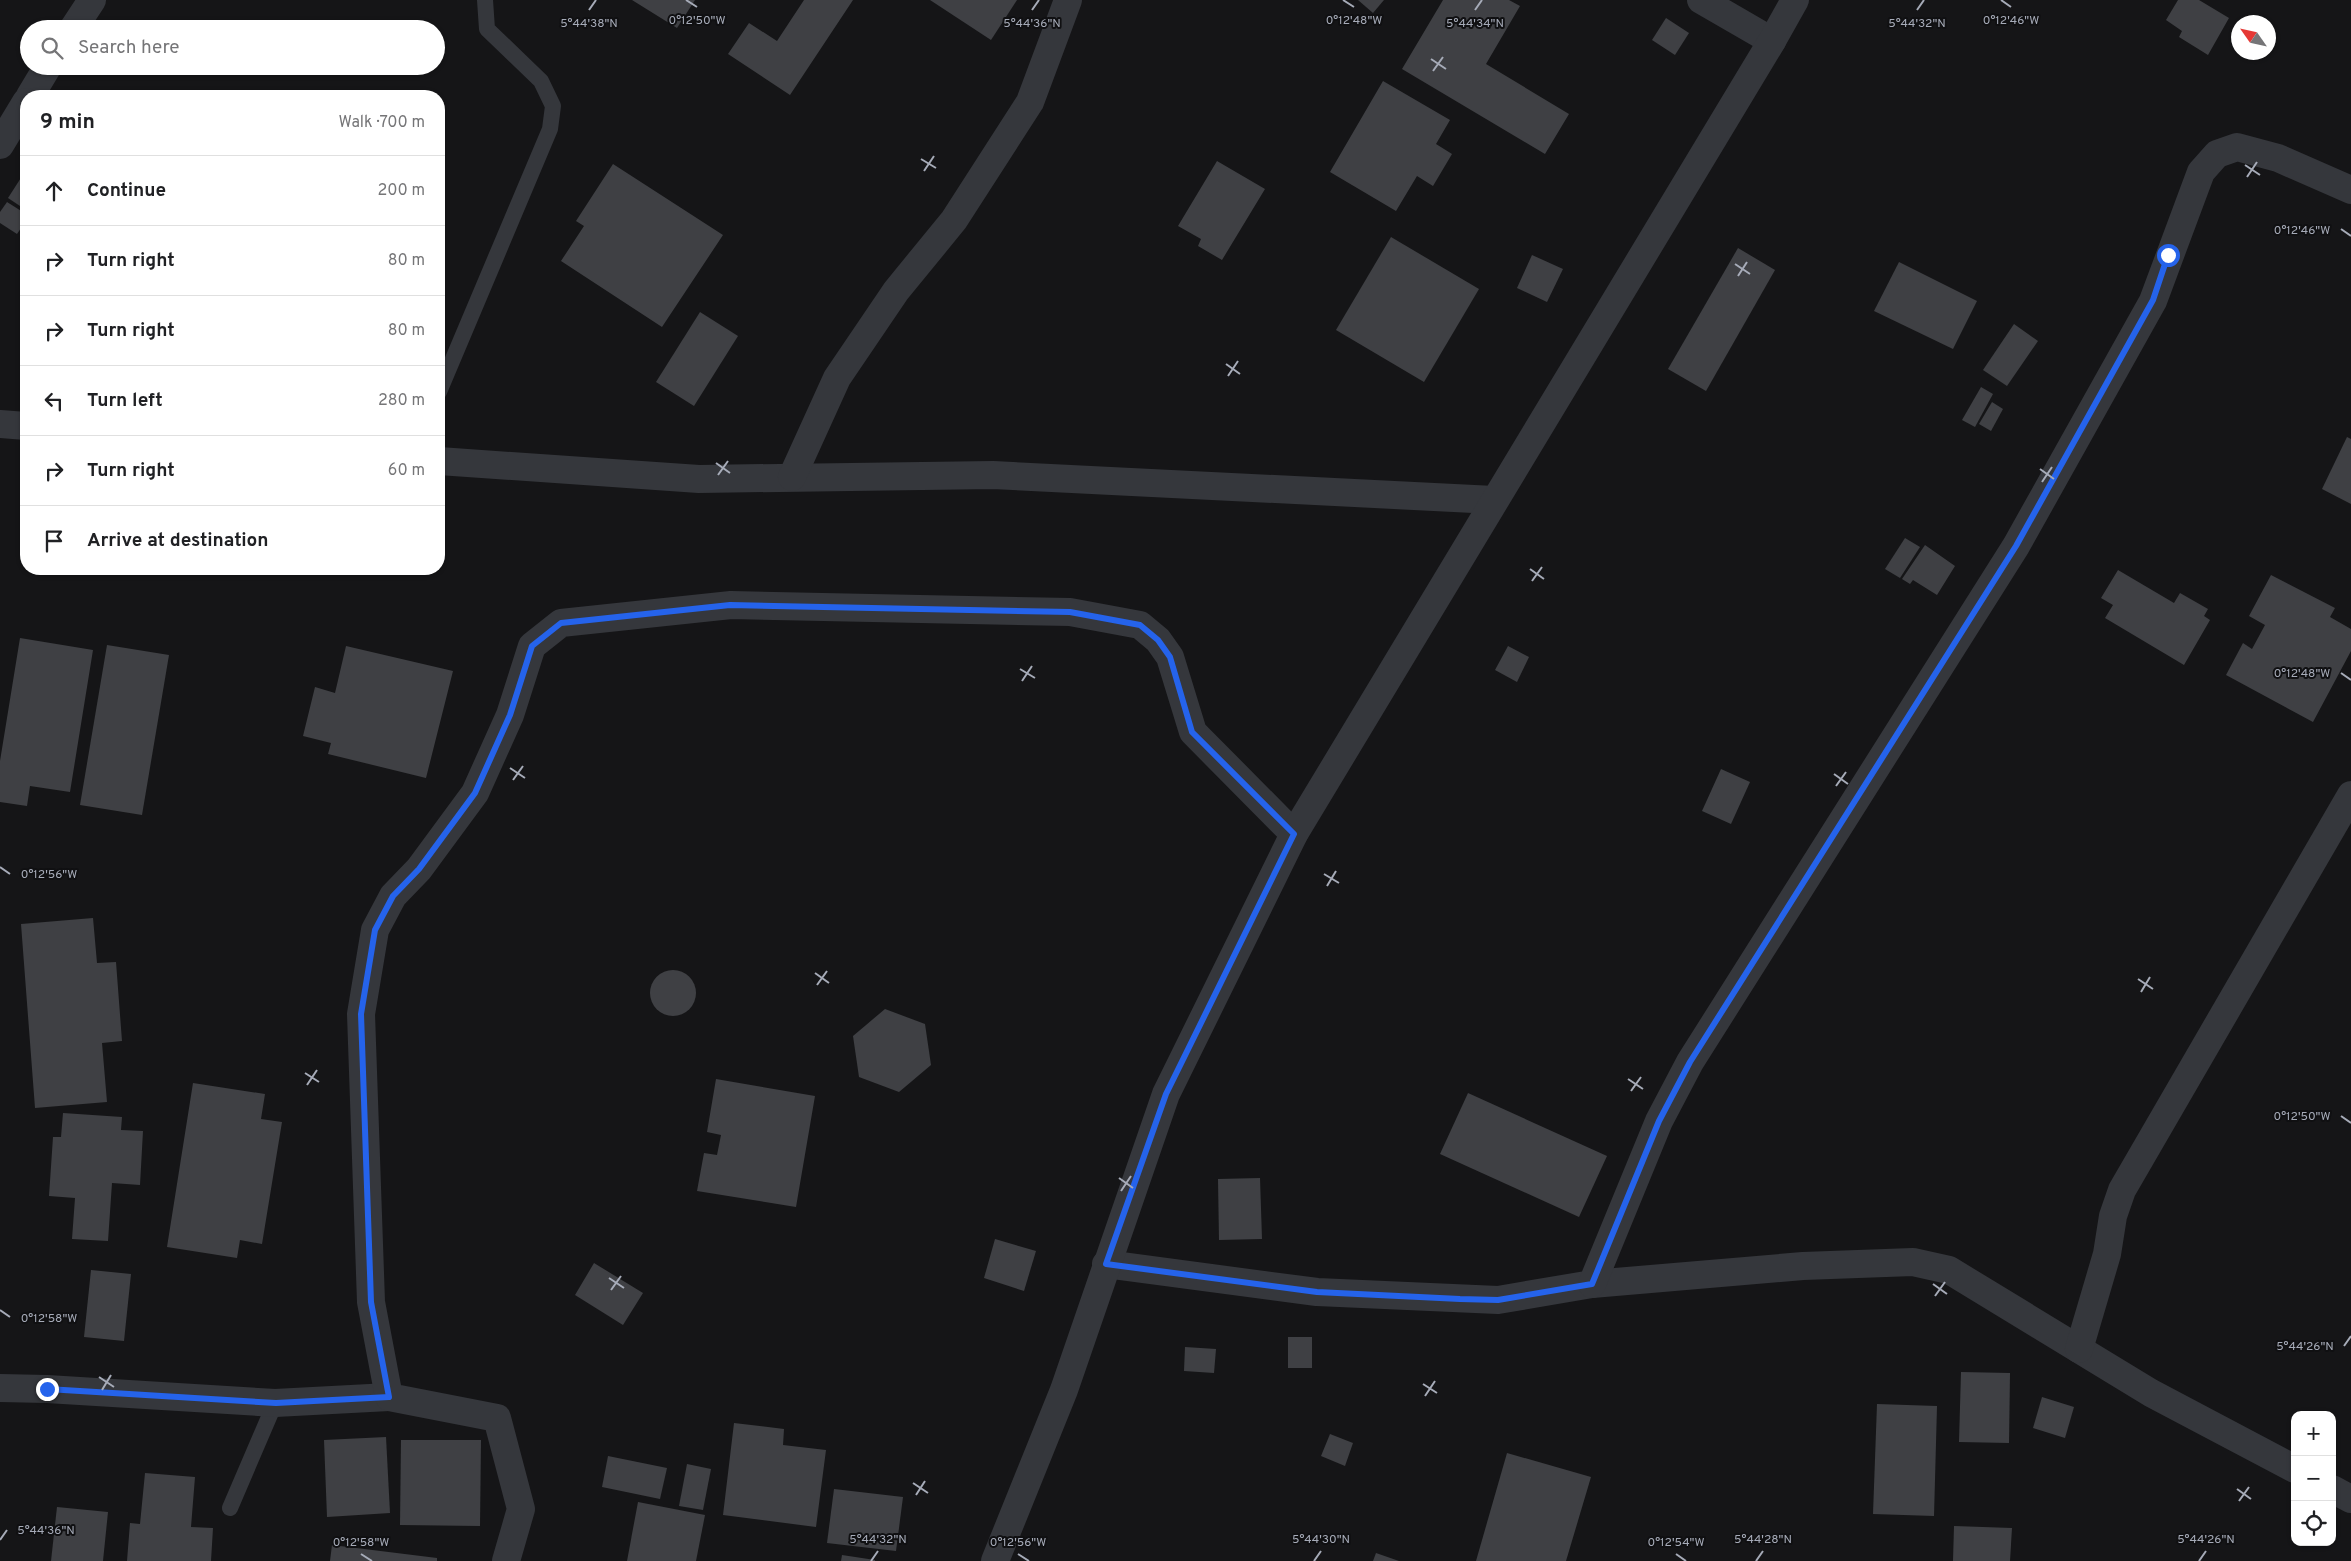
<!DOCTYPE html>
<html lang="en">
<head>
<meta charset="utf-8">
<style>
	body { margin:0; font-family:Overpass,sans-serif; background:#f6f6f6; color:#202124 }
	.controls { position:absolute; right:15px; bottom:15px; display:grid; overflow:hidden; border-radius:10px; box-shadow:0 1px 4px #0004 }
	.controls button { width:45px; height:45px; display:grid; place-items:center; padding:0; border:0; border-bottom:1px solid #e0e0e0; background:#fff; color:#202124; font:25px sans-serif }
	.compass { position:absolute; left:2231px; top:15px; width:45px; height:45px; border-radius:50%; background:#fff; box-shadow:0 1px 4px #0004; rotate:304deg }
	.stop { position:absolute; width:15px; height:15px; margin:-11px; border:4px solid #2563eb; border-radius:50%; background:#fff }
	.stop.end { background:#2563eb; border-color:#fff; box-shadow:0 1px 5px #0008 }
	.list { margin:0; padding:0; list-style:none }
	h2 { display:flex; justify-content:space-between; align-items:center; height:65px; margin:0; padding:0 20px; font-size:21px }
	h2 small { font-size:16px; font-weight:400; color:#757577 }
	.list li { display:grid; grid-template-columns:32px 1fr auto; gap:15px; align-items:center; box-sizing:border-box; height:70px; padding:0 20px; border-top:1px solid #e0e0e0 }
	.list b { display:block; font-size:19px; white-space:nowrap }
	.list em { font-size:16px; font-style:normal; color:#757577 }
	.icon { flex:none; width:28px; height:28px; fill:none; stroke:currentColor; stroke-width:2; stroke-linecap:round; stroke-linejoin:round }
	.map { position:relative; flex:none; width:2351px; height:1561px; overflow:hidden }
	.search { position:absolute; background:#fff; box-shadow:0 1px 4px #0004; left:20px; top:20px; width:425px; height:55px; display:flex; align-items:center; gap:12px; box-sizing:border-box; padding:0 18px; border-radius:28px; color:#757577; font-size:19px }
	.panel { position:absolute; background:#fff; box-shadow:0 1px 4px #0004; left:20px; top:90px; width:425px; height:485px; border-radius:20px }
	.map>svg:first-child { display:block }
</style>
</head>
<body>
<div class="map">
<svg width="2351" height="1561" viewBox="0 0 2351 1561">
	<rect width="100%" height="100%" fill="#151517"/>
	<g fill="#3f4044">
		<path d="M632,0H695L677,28Z"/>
		<path d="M804,0H853L790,95L728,54L749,23L777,41Z"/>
		<path d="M930,0H1017L991,40Z"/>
		<path d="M1358,0H1384L1373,13Z"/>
		<path d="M1443,0H1509L1520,6L1486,64L1569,114L1545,154L1402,69Z"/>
		<path d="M2178,0H2199L2229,18L2208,55L2179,37L2182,31L2166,20Z"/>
		<path d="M1666,18L1689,33L1675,55L1652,40Z"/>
		<path d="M1383,81L1450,120L1436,144L1452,154L1433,186L1417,176L1396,211L1330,172Z"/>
		<path d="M1217,161L1265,189L1222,260L1198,246L1201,239L1178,226Z"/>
		<path d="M613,164L723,235L662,327L561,261L584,226L576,221Z"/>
		<path d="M26,170V210L8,198Z"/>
		<path d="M7,202L26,214V221L17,234L0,223V212Z"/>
		<path d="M1391,237L1479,289L1424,382L1336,330Z"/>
		<path d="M1738,248L1775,270L1706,391L1668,369Z"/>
		<path d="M1532,255L1563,269L1547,302L1517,288Z"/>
		<path d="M1899,262L1977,301L1953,349L1874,311Z"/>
		<path d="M700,312L738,336L694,406L656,382Z"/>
		<path d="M2014,324L2038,341L2007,386L1983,370Z"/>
		<path d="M1981,387L1993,394L1975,427L1962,420Z"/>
		<path d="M1992,402L2003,409L1991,431L1979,424Z"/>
		<path d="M2347,437L2351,439V504L2322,489Z"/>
		<path d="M1905,538L1920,547L1900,578L1885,569Z"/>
		<path d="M1925,545L1955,566L1937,595L1913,580L1910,584L1902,579Z"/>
		<path d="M2118,570L2174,603L2180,593L2208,609L2204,616L2210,620L2184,665L2105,618L2113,605L2101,598Z"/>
		<path d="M2271,575L2335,608L2330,617L2351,629V651L2313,722L2226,675L2243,643L2252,649L2265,625L2249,616Z"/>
		<path d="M20,638L93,650L70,792L30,786L27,806L0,802V761Z"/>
		<path d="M107,645L169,655L142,815L80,805Z"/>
		<path d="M346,646L453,671L426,778L328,754L331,743L303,736L315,687L335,693Z"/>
		<path d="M1508,646L1529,657L1517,682L1495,670Z"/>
		<path d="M1721,769L1750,782L1731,824L1702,811Z"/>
		<path d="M93,918L97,963L116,962L122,1041L102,1043L107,1102L35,1108L21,924Z"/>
		<circle cx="673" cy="993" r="23"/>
		<path d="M885,1009L925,1024L931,1065L899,1092L859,1077L853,1036Z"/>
		<path d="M716,1079L815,1096L796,1207L697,1191L704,1153L717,1155L721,1135L707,1132Z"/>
		<path d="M193,1083L265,1094L261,1119L282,1122L262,1244L240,1240L237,1258L167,1247Z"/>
		<path d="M1468,1093L1607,1156L1579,1217L1440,1154Z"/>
		<path d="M63,1113L122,1117L121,1130L143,1131L140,1185L112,1183L108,1241L72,1239L75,1198L49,1196L53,1137H61Z"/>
		<path d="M1260,1178L1262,1239L1219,1240L1218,1179Z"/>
		<path d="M995,1239L1036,1251L1024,1291L984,1278Z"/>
		<path d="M594,1263L643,1293L623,1325L575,1295Z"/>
		<path d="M91,1270L131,1274L124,1341L84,1337Z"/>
		<rect x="1288" y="1337" width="24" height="31"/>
		<path d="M1185,1347L1216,1349L1214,1373L1184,1371Z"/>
		<path d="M1961,1372L2010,1373L2009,1443L1959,1442Z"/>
		<path d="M2042,1397L2074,1407L2065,1438L2033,1428Z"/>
		<path d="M1877,1404L1937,1406L1934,1516L1873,1514Z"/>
		<path d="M734,1423L784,1429L783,1445L826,1450L816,1527L723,1515Z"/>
		<path d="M1330,1434L1353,1443L1345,1466L1321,1456Z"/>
		<path d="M386,1437L390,1513L327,1517L324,1440Z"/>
		<path d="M401,1440H481L480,1526L400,1525Z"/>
		<path d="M1507,1453L1591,1477L1566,1561H1476Z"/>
		<path d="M608,1456L667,1468L660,1499L602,1487Z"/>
		<path d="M687,1464L711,1469L703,1510L679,1506Z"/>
		<path d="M145,1473L195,1477L191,1527L213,1528L211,1561H127L130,1523L140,1524Z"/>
		<path d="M834,1489L903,1497L896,1551L827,1543Z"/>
		<path d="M638,1502L705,1515L696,1561H627Z"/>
		<path d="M57,1507L108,1512L103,1561H51Z"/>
		<path d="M1954,1526L2012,1528L2010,1561H1953Z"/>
		<path d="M332,1545L437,1558V1561H330Z"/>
		<path d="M1376,1553L1399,1561H1373Z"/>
		<path d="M842,1555L875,1560V1561H841Z"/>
	</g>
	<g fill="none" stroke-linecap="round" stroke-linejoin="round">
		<g stroke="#35373c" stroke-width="16">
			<path d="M439,392L550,129L553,106L541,81L487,29L485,0"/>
			<path d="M230,1508L275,1403"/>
		</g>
		<g stroke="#35373c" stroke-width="28">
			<path d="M1701,0L1772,41"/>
			<path d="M73,29L92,0"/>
			<path d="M30,96L48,66"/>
			<path d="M0,145L26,102"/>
			<path d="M0,424L26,426"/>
			<path d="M439,461L699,479L993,475L1494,500"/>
			<path d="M792,477L837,378L896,291L954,220L1030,102L1068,0"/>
			<path d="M1106,1264L1317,1292L1498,1300L1592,1284L1803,1266L1913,1262L1949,1270L2151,1393L2295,1469"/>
			<path d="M1592,1284L1659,1121L1690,1062L2016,546L2153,301L2201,172L2217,154L2237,147L2278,158L2351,190"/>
			<path d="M2079,1349L2107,1254L2113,1216L2122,1190L2351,795"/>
			<path d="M0,1388L47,1389L275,1403L389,1397"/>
			<path d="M2332,1489L2351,1499"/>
			<path d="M506,1561L521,1509L497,1418L389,1397L371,1302L361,1014L375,930L393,896L419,869L475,793L510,715L532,646L561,623L731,605L1070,612L1140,625L1158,640L1170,657L1193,732L1294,834"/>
			<path d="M995,1561L1064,1390L1166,1094L1294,834L1772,41L1795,0"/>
		</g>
	</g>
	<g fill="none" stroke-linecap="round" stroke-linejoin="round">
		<path stroke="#2563eb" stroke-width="6" d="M47,1389L276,1403L389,1397L371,1302L361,1014L375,930L393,896L419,869L475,793L510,715L532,646L561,623L730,605L1070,612L1140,625L1158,640L1170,657L1192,732L1294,834L1166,1094L1106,1264L1317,1292L1460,1299L1498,1300L1592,1284L1659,1121L1690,1062L2016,546L2153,300L2168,255"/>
	</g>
	<path fill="none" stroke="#a6abb8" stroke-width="2" d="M686,0L697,7M1343,0L1354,7M2001,0L2011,7M589,10L596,0M1032,10L1039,0M1475,10L1482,0M1917,10L1924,0M1431,59L1446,69M1433,71L1443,57M921,159L936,168M2245,165L2260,175M924,171L934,156M2247,177L2257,162M2341,229L2351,236M1735,264L1750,274M1738,276L1747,262M1226,364L1240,374M1228,376L1238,361M716,463L730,473M2040,469L2054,479M718,475L728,461M2042,482L2052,467M1530,569L1544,579M1532,581L1542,567M1020,669L1035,678M2341,673L2351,680M1022,681L1032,666M510,768L525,778M1834,774L1848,784M513,780L523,766M1836,786L1846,772M0,867L10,874M1324,874L1339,883M1327,886L1336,871M815,973L829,983M2138,979L2153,989M817,985L827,971M2141,992L2150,977M305,1073L319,1082M1628,1079L1643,1089M307,1085L317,1070M1631,1091L1641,1077M2341,1116L2351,1123M1119,1178L1133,1188M1121,1191L1131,1176M609,1278L624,1288M1933,1284L1947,1294M611,1290L621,1276M1935,1296L1945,1282M0,1310L10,1317M2344,1346L2351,1336M99,1377L114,1387M1423,1384L1437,1393M102,1390L111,1375M1425,1396L1435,1381M913,1483L928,1493M2237,1489L2251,1499M916,1495L925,1481M2239,1501L2249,1487M0,1540L7,1530M361,1554L372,1561M1018,1554L1029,1561M1676,1554L1686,1561M871,1561L878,1551M1314,1561L1321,1551M1756,1561L1763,1551M2199,1561L2206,1551"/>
	<g font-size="12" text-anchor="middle" fill="#a6abb8" stroke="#101012" stroke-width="4" stroke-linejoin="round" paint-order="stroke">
		<text x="697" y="24">0°12'50"W</text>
		<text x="1354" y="24">0°12'48"W</text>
		<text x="2011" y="24">0°12'46"W</text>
		<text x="589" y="27">5°44'38"N</text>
		<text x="1032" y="27">5°44'36"N</text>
		<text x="1475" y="27">5°44'34"N</text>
		<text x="1917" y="27">5°44'32"N</text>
		<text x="2302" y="234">0°12'46"W</text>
		<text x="2302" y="677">0°12'48"W</text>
		<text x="49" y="878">0°12'56"W</text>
		<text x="2302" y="1120">0°12'50"W</text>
		<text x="49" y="1322">0°12'58"W</text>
		<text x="2305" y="1350">5°44'26"N</text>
		<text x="46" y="1534">5°44'36"N</text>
		<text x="878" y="1543">5°44'32"N</text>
		<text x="1321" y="1543">5°44'30"N</text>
		<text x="1763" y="1543">5°44'28"N</text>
		<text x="2206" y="1543">5°44'26"N</text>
		<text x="361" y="1546">0°12'58"W</text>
		<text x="1018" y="1546">0°12'56"W</text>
		<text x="1676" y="1546">0°12'54"W</text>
	</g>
</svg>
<div class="controls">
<button>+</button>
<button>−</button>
<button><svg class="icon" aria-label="locate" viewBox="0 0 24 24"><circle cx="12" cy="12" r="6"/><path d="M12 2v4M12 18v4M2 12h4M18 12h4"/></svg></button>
</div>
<svg class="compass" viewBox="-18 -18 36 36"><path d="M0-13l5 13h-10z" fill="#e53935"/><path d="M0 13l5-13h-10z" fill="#757577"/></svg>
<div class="stop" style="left:2168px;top:255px"></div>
<div class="stop end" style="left:47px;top:1389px"></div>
<div class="search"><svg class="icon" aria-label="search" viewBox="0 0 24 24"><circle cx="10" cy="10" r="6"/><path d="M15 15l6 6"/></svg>Search here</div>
<section class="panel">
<h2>9 min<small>Walk · 700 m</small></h2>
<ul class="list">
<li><svg class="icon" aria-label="ahead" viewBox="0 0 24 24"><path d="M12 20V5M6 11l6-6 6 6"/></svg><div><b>Continue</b></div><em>200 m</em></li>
<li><svg class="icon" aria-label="right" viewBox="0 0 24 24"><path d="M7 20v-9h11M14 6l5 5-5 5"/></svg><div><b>Turn right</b></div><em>80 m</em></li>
<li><svg class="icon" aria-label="right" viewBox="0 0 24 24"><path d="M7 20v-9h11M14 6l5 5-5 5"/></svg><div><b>Turn right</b></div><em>80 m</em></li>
<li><svg class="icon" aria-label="left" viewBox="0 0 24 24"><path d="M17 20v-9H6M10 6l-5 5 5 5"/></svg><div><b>Turn left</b></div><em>280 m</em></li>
<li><svg class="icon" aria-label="right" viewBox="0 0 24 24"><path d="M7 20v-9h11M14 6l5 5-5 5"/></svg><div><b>Turn right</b></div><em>60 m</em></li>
<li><svg class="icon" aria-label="arrive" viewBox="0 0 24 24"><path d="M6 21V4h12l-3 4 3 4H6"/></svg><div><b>Arrive at destination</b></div></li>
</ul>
</section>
</div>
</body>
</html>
